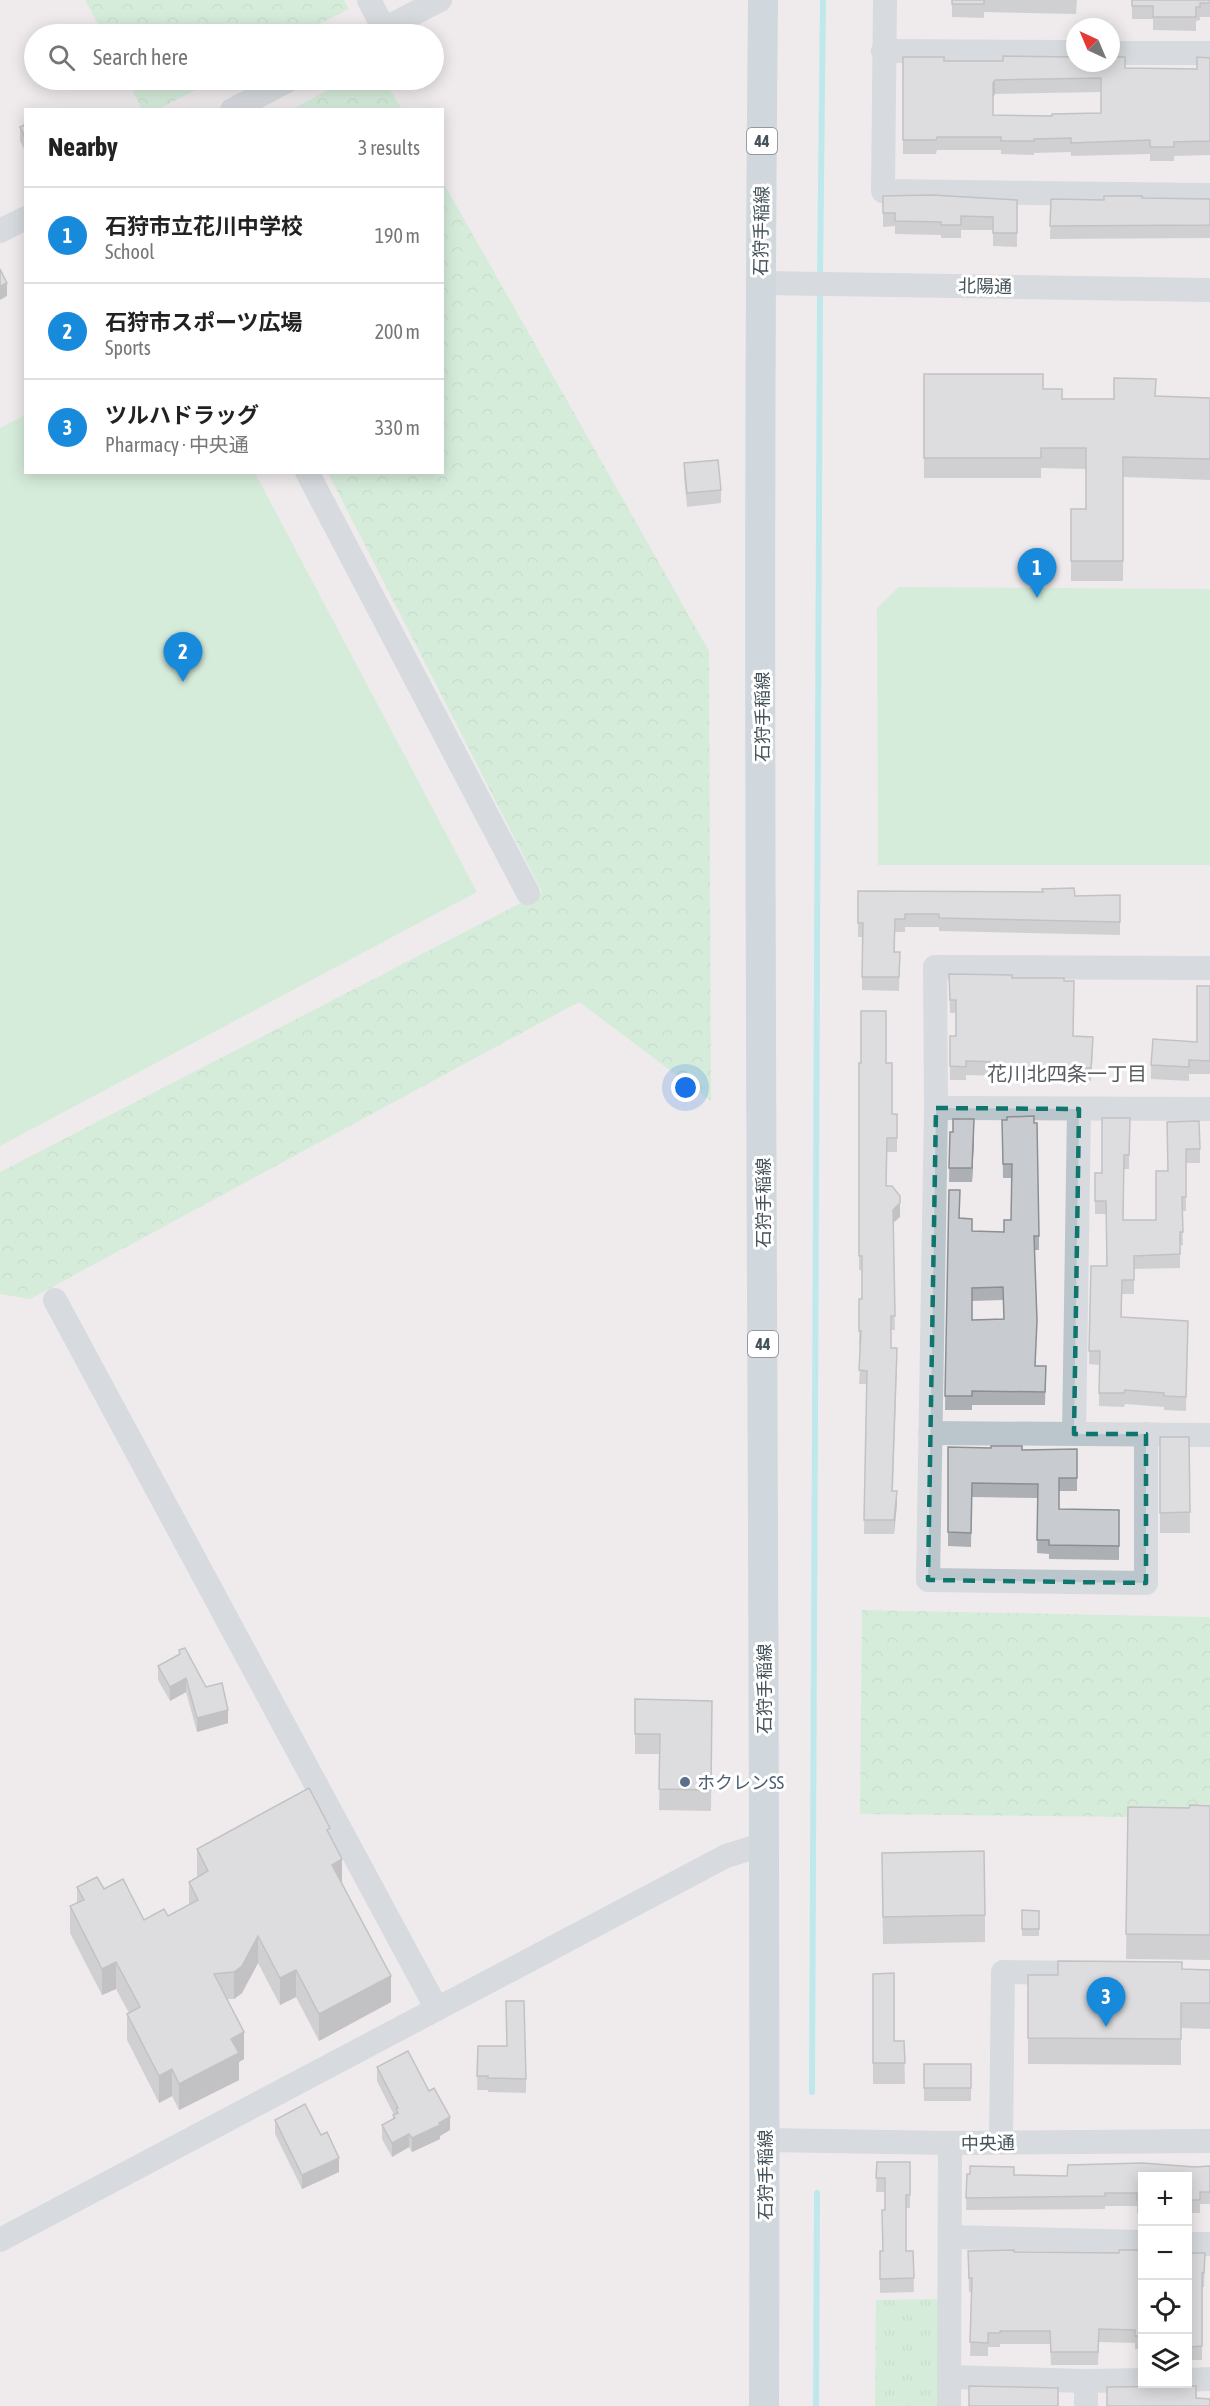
<!DOCTYPE html>
<html lang="en">
<head>
<meta charset="utf-8">
<style>
	body { margin:0; font-family:"Asap Condensed","Noto Sans JP",sans-serif; background:#f2f2f2; color:#222 }
	.controls { position:absolute; right:18px; bottom:18px; display:grid; overflow:hidden; border-radius:0px; box-shadow:0 3px 15px #0003 }
	.controls button { width:54px; height:54px; display:grid; place-items:center; padding:0; border:0; border-bottom:2px solid #e0e0e0; background:#fff; color:#222; font:30px sans-serif }
	.compass { position:absolute; left:1066px; top:18px; width:54px; height:54px; border-radius:50%; background:#fff; box-shadow:0 3px 15px #0003; rotate:316deg }
	.you { position:absolute; left:686px; top:1088px; width:21px; height:21px; margin:-15px; border:4px solid #fff; border-radius:50%; background:#1a73e8; box-shadow:0 0 0 9px #1a73e833 }
	.badge { display:grid; place-items:center; width:39px; height:39px; border-radius:50%; background:#188adc; color:#fff; font-size:20px; font-weight:700 }
	.pin { position:absolute; translate:-50% -50px; filter:drop-shadow(0 2px 3px #0008) }
	.pin::after { content:''; position:absolute; top:32px; width:21px; height:18px; background:inherit; clip-path:polygon(0 0,100% 0,50% 100%) }
	.list { margin:0; padding:0; list-style:none }
	h2 { display:flex; justify-content:space-between; align-items:center; height:78px; margin:0; padding:0 24px; font-size:26px }
	h2 small { font-size:20px; font-weight:400; color:#767676 }
	.list li { display:grid; grid-template-columns:39px 1fr auto; gap:18px; align-items:center; box-sizing:border-box; height:96px; padding:0 24px; border-top:2px solid #e0e0e0 }
	.list b { display:block; font-size:22px; white-space:nowrap }
	.list p { margin:0; font-size:20px; white-space:nowrap; color:#767676 }
	.list em { font-size:20px; font-style:normal; color:#767676 }
	.icon { flex:none; width:33px; height:33px; fill:none; stroke:currentColor; stroke-width:2; stroke-linecap:round; stroke-linejoin:round }
	.map { position:relative; flex:none; width:1210px; height:2406px; overflow:hidden }
	.search { position:absolute; background:#fff; box-shadow:0 3px 15px #0003; left:24px; top:24px; width:420px; height:66px; display:flex; align-items:center; gap:15px; box-sizing:border-box; padding:0 21px; border-radius:33px; color:#767676; font-size:22px }
	.panel { position:absolute; background:#fff; box-shadow:0 3px 15px #0003; left:24px; top:108px; width:420px; height:366px; border-radius:0px }
	.map>svg:first-child { display:block }
</style>
</head>
<body>
<div class="map">
<svg width="1210" height="2406" viewBox="0 0 1210 2406">
	<defs>
		<pattern id="forest-crowns" width="20" height="18" patternUnits="userSpaceOnUse" patternTransform="scale(1.5)"><rect width="20" height="18" fill="#b8eec5"/><path d="M2 6a3 3 0 1 1 6 0M12 15a3 3 0 1 1 6 0" fill="none" stroke="#9fceac"/></pattern>
		<pattern id="park-tufts" width="24" height="20" patternUnits="userSpaceOnUse" patternTransform="scale(1.5)"><rect width="24" height="20" fill="#b8eec5"/><path d="M3 7l-1-3M5 7V3M7 7l1-3M15 17l-1-3M17 17v-4M19 17l1-3" fill="none" stroke="#9fceac"/></pattern>
	</defs>
	<rect width="100%" height="100%" fill="#efebec"/>
	<g fill="#b8eec5">
		<path d="M25,415L26,472L255,473L477,892L0,1146V428Z"/>
		<path d="M899,587L1210,589V865H878L877,608Z"/>
	</g>
	<g fill="url(#forest-crowns)">
		<path d="M85,0H344L349,9L300,34H103Z"/>
		<path d="M127,80H215L159,109H142Z"/>
		<path d="M348,80H384L402,109H292Z"/>
		<path d="M443,182L709,651L711,1101L579,1002L30,1299L0,1294V1172L542,892L328,473L442,472Z"/>
		<path d="M862,1610L1210,1617V1818L860,1814Z"/>
	</g>
	<path fill="url(#park-tufts)" d="M939,2299L940,2406H875L876,2300Z"/>
	<g fill="none" stroke-linecap="round" stroke-linejoin="round">
		<g stroke="#85e5eb" stroke-width="6">
			<path d="M820,279L823,0"/>
			<path d="M812,2092L820,289"/>
			<path d="M816,2406L817,2193"/>
		</g>
		<g stroke="#bac6cc" stroke-width="24">
			<path d="M369,0L384,29"/>
			<path d="M885,0L883,191L1210,195"/>
			<path d="M374,34L440,0"/>
			<path d="M883,51L1075,52"/>
			<path d="M1111,53H1210"/>
			<path d="M232,110L289,80"/>
			<path d="M0,231L26,218"/>
			<path d="M760,283L1210,290"/>
			<path d="M307,472L528,893"/>
			<path d="M936,1108L1210,1109"/>
			<path d="M55,1300L437,2009"/>
			<path d="M930,1433L1210,1435"/>
			<path d="M1074,1434L1079,1109"/>
			<path d="M1146,1434V1583L928,1580L936,1108L935,967L1210,968"/>
			<path d="M765,2140L950,2143L1210,2141"/>
			<path d="M1001,2142L1003,1972L1091,1973"/>
			<path d="M951,2237L1142,2242"/>
			<path d="M0,2240L726,1856L765,1844"/>
			<path d="M1188,2244H1210"/>
			<path d="M949,2377L1086,2381L1142,2380"/>
			<path d="M1188,2380L1210,2379"/>
			<path d="M949,2406L950,2143"/>
			<path d="M1086,2406V2381"/>
		</g>
		<path stroke="#abc0cb" stroke-width="30" d="M763,0C755,802 767,1604 764,2406"/>
	</g>
	<g fill="#acafb4" fill-rule="evenodd">
		<path d="M952,0H1077L1076,14L984,12V18L952,17Z"/>
		<path d="M1132,0H1210V17H1200V20L1196,21V31L1153,30V19H1132Z"/>
		<path d="M903,57L944,61L1125,68L1197,69L1210,58V155L1174,156V161H1150V154L1071,156V152L1034,153V155L1001,154V150H937L936,154H903ZM1101,92V113L1052,116L993,115V97L995,94Z"/>
		<path d="M26,124V153L20,141V127Z"/>
		<path d="M883,196L1017,200V247L993,246V230H961V238H941V235L895,234V226L883,227Z"/>
		<path d="M1142,198L1210,199V238L1050,239L1051,199L1104,200Z"/>
		<path d="M924,374L1043,389L1062,399H1114L1156,396L1210,398V480L1123,477V581H1071V509H1086V469L1041,468V478H924Z"/>
		<path d="M684,463L721,490V503L687,507L684,477Z"/>
		<path d="M858,891L1075,896L1120,895V935L939,931V927H905V932H895V952H900L899,991L862,990V937H858Z"/>
		<path d="M949,974L1012,978L1074,1036L1093,1051L1091,1081L1000,1080V1076L966,1075V1080H950V1036H956V1013H950Z"/>
		<path d="M1210,986V1074H1189V1081L1151,1079V1065L1197,1042Z"/>
		<path d="M859,1063H886L892,1114H897V1152H887L886,1186L900,1217L893,1223L895,1330H891V1348L897,1362L893,1491L897,1504L894,1534H864L867,1384H859L861,1345H859V1299H862V1270H859Z"/>
		<path d="M1130,1118L1129,1169H1124L1123,1220H1156L1168,1171L1167,1122L1200,1149V1163H1186V1211H1182L1183,1245L1180,1246V1268L1134,1269V1294H1122V1317L1188,1321L1186,1411L1164,1410V1407L1125,1404L1124,1407L1099,1406V1365L1089,1364L1091,1266H1106V1214H1095V1173H1102Z"/>
		<path d="M1002,1120L1039,1236V1250H1034L1035,1366H1046L1045,1405H972V1410H945L949,1190L960,1218L972,1231L1004,1232L1011,1220V1178H1003ZM1003,1300L1004,1319L972,1320V1301Z"/>
		<path d="M950,1132L974,1133L972,1182H949Z"/>
		<path d="M1160,1437H1189L1190,1533H1160Z"/>
		<path d="M948,1447L1022,1450L1077,1449V1491H1059V1509L1119,1510V1560L1049,1559V1554L1037,1553L1038,1498L972,1497L971,1547L948,1546Z"/>
		<path d="M179,1650L206,1687L228,1723L197,1732L186,1692L170,1701L158,1680V1666L179,1655Z"/>
		<path d="M635,1699L712,1701L711,1811L659,1810L660,1754H635Z"/>
		<path d="M1210,1806V1960L1126,1959L1128,1807L1189,1808Z"/>
		<path d="M330,1837L342,1884L391,2002L319,2041L296,1997L280,2005L258,1963L242,1993L234,1999H227L244,2059L239,2062V2080L179,2110L172,2096L159,2103L127,2040V2014L129,2013L116,1989L102,1995L70,1933V1906L77,1903V1887L104,1889L144,1920L168,1916L189,1905V1882L197,1877V1849Z"/>
		<path d="M882,1880L985,1915V1942L883,1944Z"/>
		<path d="M1022,1910L1039,1911V1936H1022Z"/>
		<path d="M1182,1969L1210,1970V2029L1181,2028V2065L1028,2064V1975H1058Z"/>
		<path d="M873,1974L894,2041H904L905,2084H873Z"/>
		<path d="M478,2046L526,2079V2093L488,2092V2090H477Z"/>
		<rect x="924" y="2064" width="47" height="37"/>
		<path d="M377,2067L450,2130L440,2136V2139L412,2152L409,2147L392,2157L382,2139V2125L393,2119V2115H394L377,2081Z"/>
		<path d="M275,2120L339,2172L302,2189L275,2134Z"/>
		<path d="M877,2162H910V2208H906V2251H913L914,2292L880,2293V2251H883L885,2210V2192H876Z"/>
		<path d="M1210,2166V2204H1200V2213H1188V2176H1143V2213H1137V2206H1105V2209L966,2210L967,2174L1067,2176L1195,2167Z"/>
		<path d="M1143,2250V2349H1135V2343L1099,2342L1098,2365H1051L1050,2344H1000V2347H988V2356H970L972,2292H969L968,2251L1119,2253Z"/>
		<path d="M1188,2250L1190,2253H1205L1204,2287H1202V2360H1188Z"/>
	</g>
	<g fill="#8c8f92">
		<path d="M995,80V94L993,97V83Z"/>
		<path d="M7,283V296L0,300V286Z"/>
		<path d="M974,1119V1133L972,1182V1168Z"/>
		<path d="M900,1203V1217L893,1223V1210Z"/>
		<path d="M897,1491V1504L894,1534V1520Z"/>
		<path d="M186,1678V1692L170,1701V1687Z"/>
		<path d="M228,1710V1723L197,1732V1718Z"/>
		<path d="M342,1859V1886L332,1865Z"/>
		<path d="M258,1936V1963L242,1993L234,1999V1972Z"/>
		<path d="M116,1962V1989L102,1995V1969Z"/>
		<path d="M296,1970V1997L280,2005V1978Z"/>
		<path d="M391,1976V2002L319,2041V2014Z"/>
		<path d="M244,2032V2059L239,2062V2080L179,2110V2084L231,2039Z"/>
		<path d="M172,2069V2096L159,2103V2076Z"/>
		<path d="M450,2117V2130L440,2136V2139L412,2152V2138Z"/>
		<path d="M409,2134V2147L392,2157V2143Z"/>
		<path d="M339,2158V2172L302,2189V2175Z"/>
	</g>
	<g fill="#c8ccd1" stroke="#8c8f92" stroke-width="1.5" fill-rule="evenodd">
		<rect x="952" y="0" width="32" height="4"/>
		<path d="M1132,0H1210V3H1200V7H1196V17H1153V6H1132Z"/>
		<path d="M1003,56L1075,57V63H1111V57H1125V68L1197,69V57L1210,58V141L1174,142V147H1150V140L1071,143V138L1034,139V141H1001V137H937L936,140H903V57H944V61H1003ZM1101,78V113L1052,114V116L993,115V83L995,80Z"/>
		<path d="M26,124V139L20,127Z"/>
		<path d="M932,195L1017,200V233H993V217L961,216V225H941V222L895,221V213H883V196Z"/>
		<path d="M1104,196H1142V198L1210,199V225L1050,226L1051,199L1104,200Z"/>
		<path d="M0,269L7,283L0,286Z"/>
		<path d="M924,374H1043V389H1062V399H1114V378L1156,379L1155,396L1210,398V459L1123,457V561H1071V509H1086V448H1041V458H924Z"/>
		<path d="M718,460L721,490L687,493L684,463Z"/>
		<path d="M1074,888L1075,896L1120,895V922L939,918V914H905V919H895L894,952H900L899,977H862L863,923H858V891L1043,892L1042,889Z"/>
		<path d="M949,974L1012,975V978H1064V981H1074L1073,1036L1093,1037L1091,1068L1000,1066V1062L966,1061V1067L950,1066V1036H956V1000H950Z"/>
		<path d="M1197,986H1210V1061L1189,1060V1067L1151,1065L1153,1039L1197,1042Z"/>
		<path d="M861,1011H886V1063H892V1114H897V1138H887L886,1186H892L900,1196V1203L893,1210L895,1316H891V1348H897L892,1491H897L894,1520H864L867,1371L859,1370L861,1331H859V1299H862V1256H859V1063H861Z"/>
		<path d="M1034,1116V1123H1037L1039,1236H1034L1037,1320L1035,1366H1046L1045,1392L972,1391V1396H945L949,1190H960L959,1218L972,1219V1231L1004,1232V1220H1011L1012,1164H1003L1002,1120H1007V1117ZM1003,1287L1004,1319L972,1320V1288Z"/>
		<path d="M1102,1118H1130L1129,1155H1124L1123,1220H1156V1171H1168L1167,1122L1199,1121L1200,1149H1186V1197H1182L1183,1232H1180V1254L1134,1256V1280H1122L1121,1317L1188,1321L1186,1397L1164,1396V1393L1125,1390L1124,1393H1099L1100,1351H1089L1091,1266H1107L1106,1201H1095V1173H1102Z"/>
		<path d="M953,1119H974L972,1168H949L950,1132H953Z"/>
		<path d="M1160,1437H1189L1190,1512L1160,1513Z"/>
		<path d="M991,1446H1022V1450L1077,1449V1478H1059V1509L1119,1510V1546L1049,1545V1540H1037L1038,1484L972,1483L971,1533L948,1532V1447L991,1448Z"/>
		<path d="M185,1648L206,1687L222,1683L228,1710L197,1718L186,1678L170,1687L158,1666L180,1654L179,1650Z"/>
		<path d="M635,1699L712,1701L711,1790L659,1789L660,1734H635Z"/>
		<path d="M309,1788L330,1828L327,1830L342,1859L332,1865L391,1976L319,2014L296,1970L280,1978L258,1936L242,1966L234,1972L214,1974L244,2032L231,2039L239,2053L179,2084L172,2069L159,2076L127,2014L140,2007L116,1962L102,1969L70,1906L84,1900L77,1887L97,1877L104,1889L123,1879L144,1920L164,1909L168,1916L198,1900L189,1882L208,1871L197,1849Z"/>
		<path d="M1190,1805L1210,1806V1935L1126,1934L1128,1807L1189,1808Z"/>
		<path d="M984,1851L985,1915L883,1917L882,1853Z"/>
		<path d="M1022,1910L1039,1911V1929H1022Z"/>
		<path d="M1058,1961L1182,1962V1969L1210,1970V2003H1181V2039L1028,2038V1975H1058Z"/>
		<path d="M894,1973V2041H904L905,2063H873V1974Z"/>
		<path d="M506,2001H524L526,2079L488,2078V2076H477L478,2046H507Z"/>
		<path d="M408,2051L429,2091L434,2088L450,2117L439,2123L440,2125L412,2138L409,2134L392,2143L382,2125L395,2118L393,2115L398,2113L396,2109L398,2108L377,2067Z"/>
		<rect x="924" y="2064" width="47" height="24"/>
		<path d="M305,2104L321,2135L327,2132L339,2158L302,2175L275,2120Z"/>
		<path d="M877,2162H910V2195H906V2251H913L914,2278L880,2279V2251H883L882,2210H885V2178H876Z"/>
		<path d="M1142,2163L1195,2167L1210,2166V2192H1200V2200H1188V2176H1143V2200H1137V2193H1105V2196L966,2198L967,2174H970V2166L1014,2167V2175L1067,2176L1068,2165Z"/>
		<path d="M1014,2250V2252L1119,2253V2250H1143V2336H1135V2330L1099,2329L1098,2352H1051L1050,2331H1000V2333H988V2343L970,2342L972,2278H969L968,2251Z"/>
		<path d="M1188,2250H1190V2253H1205L1204,2273H1202V2346L1188,2347Z"/>
		<path d="M969,2386L1058,2388V2406H969Z"/>
		<path d="M1196,2386V2398L1210,2399V2406H1107V2387Z"/>
	</g>
	<path d="M0 0H1210V2406H0ZM936,1108L1079,1109L1074,1434H1146V1583L928,1580Z" fill="#efebec" fill-opacity=".55" fill-rule="evenodd"/>
	<path fill="none" stroke="#0f766e" stroke-width="4.5" stroke-dasharray="12 8" stroke-linejoin="round" d="M936,1108L1079,1109L1074,1434H1146V1583L928,1580Z"/>
	<circle fill="#5c6f8a" stroke="#fff" stroke-width="2" cx="685" cy="1782" r="6"/>
	<g text-anchor="middle" dominant-baseline="central" stroke-width="6" stroke-linejoin="round" paint-order="stroke">
		<g fill="#fff" stroke="#7c868b" stroke-width="1.5">
			<rect x="747" y="128" width="30" height="26" rx="4.5"/>
			<rect x="748" y="1331" width="30" height="26" rx="4.5"/>
		</g>
		<g font-size="16" font-weight="bold" fill="#445259">
			<text x="762" y="141">44</text>
			<text x="763" y="1344">44</text>
		</g>
		<g font-size="18" fill="#445259" stroke="#fff">
			<text transform="translate(761 231) rotate(-89)">石狩手稲線</text>
			<text transform="translate(985 286) rotate(1)">北陽通</text>
			<text transform="translate(762 717) rotate(-90)">石狩手稲線</text>
			<text transform="translate(763 1203) rotate(-90)">石狩手稲線</text>
			<text transform="translate(764 1689) rotate(-90)">石狩手稲線</text>
			<text transform="translate(988 2143) rotate(-1)">中央通</text>
			<text transform="translate(765 2175) rotate(-90)">石狩手稲線</text>
		</g>
		<g font-size="18" fill="#4e5e75" stroke="#fff" text-anchor="start">
			<text x="697" y="1782">ホクレンSS</text>
		</g>
		<g font-size="20" fill="#585d61" stroke="#fff">
			<text x="1067" y="1073">花川北四条一丁目</text>
		</g>
	</g>
</svg>
<div class="controls">
<button>+</button>
<button>−</button>
<button><svg class="icon" aria-label="locate" viewBox="0 0 24 24"><circle cx="12" cy="12" r="6"/><path d="M12 2v4M12 18v4M2 12h4M18 12h4"/></svg></button>
<button><svg class="icon" aria-label="layers" viewBox="0 0 24 24"><path d="M12 4l9 5-9 5-9-5zM3 14l9 5 9-5"/></svg></button>
</div>
<svg class="compass" viewBox="-18 -18 36 36"><path d="M0-13l5 13h-10z" fill="#e53935"/><path d="M0 13l5-13h-10z" fill="#767676"/></svg>
<div class="you"></div>
<div class="pin badge" style="left:1037px;top:598px">1</div>
<div class="pin badge" style="left:183px;top:682px">2</div>
<div class="pin badge" style="left:1106px;top:2027px">3</div>
<div class="search"><svg class="icon" aria-label="search" viewBox="0 0 24 24"><circle cx="10" cy="10" r="6"/><path d="M15 15l6 6"/></svg>Search here</div>
<section class="panel">
<h2>Nearby<small>3 results</small></h2>
<ul class="list">
<li><span class="badge">1</span><div><b>石狩市立花川中学校</b><p>School</p></div><em>190 m</em></li>
<li><span class="badge">2</span><div><b>石狩市スポーツ広場</b><p>Sports</p></div><em>200 m</em></li>
<li><span class="badge">3</span><div><b>ツルハドラッグ</b><p>Pharmacy · 中央通</p></div><em>330 m</em></li>
</ul>
</section>
</div>
</body>
</html>
